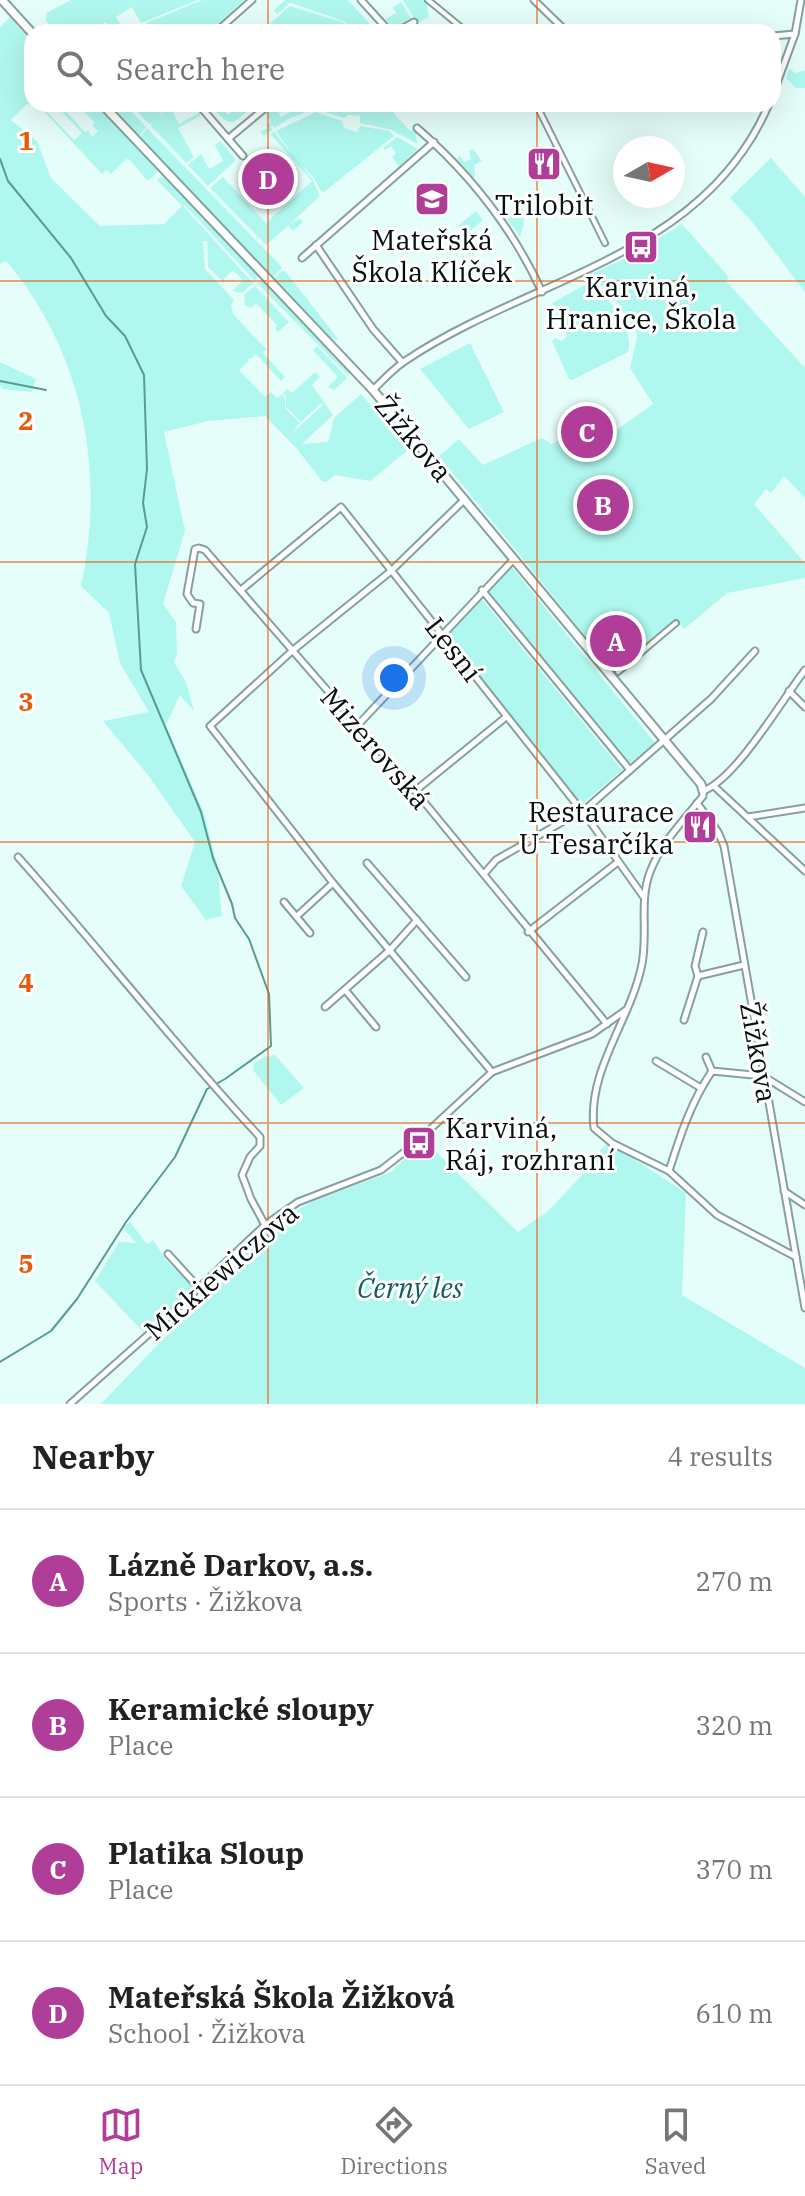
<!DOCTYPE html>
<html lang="en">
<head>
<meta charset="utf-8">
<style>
	body { margin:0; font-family:"IBM Plex Serif",serif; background:#f2f2f2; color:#222 }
	.compass { position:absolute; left:613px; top:136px; width:72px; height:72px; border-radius:50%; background:#fff; box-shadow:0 8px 32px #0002; rotate:81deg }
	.you { position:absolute; left:394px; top:678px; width:28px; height:28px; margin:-20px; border:6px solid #fff; border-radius:50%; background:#1a73e8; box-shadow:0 0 0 12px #1a73e833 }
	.badge { display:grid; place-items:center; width:52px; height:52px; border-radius:50%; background:#b03e99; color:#fff; font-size:26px; font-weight:700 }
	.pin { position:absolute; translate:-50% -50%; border:4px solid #fff; box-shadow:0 2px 8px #0006 }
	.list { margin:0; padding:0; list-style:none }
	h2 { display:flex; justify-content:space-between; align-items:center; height:104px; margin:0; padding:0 32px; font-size:34px }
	h2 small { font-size:26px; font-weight:400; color:#767676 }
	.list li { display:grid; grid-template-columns:52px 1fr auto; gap:24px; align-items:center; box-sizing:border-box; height:144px; padding:0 32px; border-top:2px solid #e0e0e0 }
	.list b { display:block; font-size:30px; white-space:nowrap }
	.list p { margin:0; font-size:26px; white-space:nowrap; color:#767676 }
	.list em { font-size:26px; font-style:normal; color:#767676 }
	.icon { flex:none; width:44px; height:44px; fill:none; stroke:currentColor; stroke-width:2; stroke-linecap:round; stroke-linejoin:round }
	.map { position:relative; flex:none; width:805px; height:1404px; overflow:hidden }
	.search { position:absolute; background:#fff; box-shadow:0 8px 32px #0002; left:24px; right:24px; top:24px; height:88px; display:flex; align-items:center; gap:20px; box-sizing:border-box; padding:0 28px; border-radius:24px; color:#767676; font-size:30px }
	.sheet { height:680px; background:#fff }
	nav { display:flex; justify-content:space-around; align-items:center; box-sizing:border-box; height:112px; border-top:2px solid #e0e0e0; background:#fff; font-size:22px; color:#767676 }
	nav a { display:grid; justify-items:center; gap:4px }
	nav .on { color:#b03e99 }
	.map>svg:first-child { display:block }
</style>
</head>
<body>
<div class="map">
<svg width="805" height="1404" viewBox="0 0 805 1404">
	<rect width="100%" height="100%" fill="#e6fefa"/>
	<g fill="#b0f8ef">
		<path d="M71,0H198L141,23L132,7L116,17L125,32H118L105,22L100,26V32H57L46,21V13Z"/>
		<path d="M202,0H244L209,32H160L146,23Z"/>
		<path d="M285,0H348L369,23L372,32H361L343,21L291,3H287L288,5L277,14L274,10Z"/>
		<path d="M403,0H426L429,17L417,23Z"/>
		<path d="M401,2L411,18L398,25H391L385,19L396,13L393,7Z"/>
		<path d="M290,6L342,22L358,32H260Z"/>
		<path d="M10,17L32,43V104H45L47,107L45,110L74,140L82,133L55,104H59L85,132L88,130L92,137L98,131L92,126L95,123L77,104H97L158,170L152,178L147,180L130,160L126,159L111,174L106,170L102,174L40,107L27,104L11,120L37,141L51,178L100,226L164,224L182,206L157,180L161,177L167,178L258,274L255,281L185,205L183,206L253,283L242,293L232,291L243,280L233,270L224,279V283L208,267L207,241H203L205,269L234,300L231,306L233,314L266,349L263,353L285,377L281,381L256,354L251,359L247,358L249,361L239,370L265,397L271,392L277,398L282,394L285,398V408L300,423L291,434L323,405L321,403L301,422L286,407V397L283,393L287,389L292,393L315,372L320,377L312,385L333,415L302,444L328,442L334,418L361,394L409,449L370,481L335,475L326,482L322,481L297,449L265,416L208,421L164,432L185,531L163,604L176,622L177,654L174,662L186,682L194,711L180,695L166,725L204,813L217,864L222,916L206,920L181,886L195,842L148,775L103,721L149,712L120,663L109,613L81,586C106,472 83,351 6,261L0,264V27Z"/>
		<path d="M789,69L796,73L805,70V88H796L786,78Z"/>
		<path d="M108,104H124L146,127L139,137Z"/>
		<path d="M130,104H170L157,116L170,107L179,124L200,112V116L178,128L194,157L186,163L151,126L152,122L149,124Z"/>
		<path d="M214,104H221L227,115L241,107L240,104H255C232,124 233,131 211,106Z"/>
		<path d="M278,104L282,106L277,109L281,117L301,107L304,113L290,118L274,128L271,123L272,130L264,136L260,132L268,128L266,125L271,122L266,113Z"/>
		<path d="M325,104H393L389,108L410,131L416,130L417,144L392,130L360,123V116L348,115L344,118L322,111L321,106Z"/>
		<path d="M316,112L342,121L344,128L357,132L360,126L389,131L394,136L324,192L321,191L314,178L301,165L313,180L320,196L289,225L300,218L303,222L293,231L288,226L266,245L210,188L223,177L266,223L312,181L271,135L265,138L274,132L292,154L276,131Z"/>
		<path d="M147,128L281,266V269L272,278L140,138Z"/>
		<path d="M397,137L418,149L399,166L392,157L396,153L391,146L385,150L383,148Z"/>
		<path d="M220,141L236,160L208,186L188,165L201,154L209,169L223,161L215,145Z"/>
		<path d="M473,149L482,161L474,165L475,177L472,178L456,160L460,156L464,162L471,159L469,151Z"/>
		<path d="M771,158L805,197V292L753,223L730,198Z"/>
		<path d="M523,209L524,224L520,237L506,217Z"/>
		<path d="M476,211L483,220L465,235L458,226Z"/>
		<path d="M682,224L729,277L726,281L805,368V498L784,476L771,493L766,489L754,504L805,563V578L727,593L684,629L679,623L617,675L439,456L459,439L483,465L542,438L552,444L596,425L601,433L615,431L653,404L630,368L637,337L636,331L610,292L591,279V274L628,257Z"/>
		<path d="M282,271H285L339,340L327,336L274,279Z"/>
		<path d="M264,281L349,371V376L257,283Z"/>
		<path d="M585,285L589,287L592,285C610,297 635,331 628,352L572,380L569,379L552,341L555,338L562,341L568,335C565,333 557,311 552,303Z"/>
		<path d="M255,286L289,322L278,332L275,329L277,325L256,303L251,308L245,305L244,295Z"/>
		<path d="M470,343L504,412L469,429L420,369Z"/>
		<path d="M317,346L347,378L334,390L328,387L338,377L313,350Z"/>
		<path d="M0,362L36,379L32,392L3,389L0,386Z"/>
		<path d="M511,566L655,743L630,763L488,590Z"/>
		<path d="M480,597L622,770L580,806L447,636L446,632Z"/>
		<path d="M274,1054L304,1088L281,1105L253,1070L254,1064L266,1056L269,1057Z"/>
		<path d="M424,1140L518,1232L547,1212L585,1172L583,1170L608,1142L686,1193L682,1295L805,1368V1404H101L270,1227L311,1202L391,1172Z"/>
		<path d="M130,1222L147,1244L153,1240L166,1260L193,1287L172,1308L156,1318L144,1333L95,1281L119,1242L136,1243L123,1228Z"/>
	</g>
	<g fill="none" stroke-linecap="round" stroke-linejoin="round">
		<g stroke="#569c94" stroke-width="2">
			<path d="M0,159L8,181L71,258L106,316L125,336L144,375L147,469L143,503L147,527L135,564L141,670L201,812L213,858L232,904L235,918L249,939L269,994L271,1046L225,1079L207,1089L175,1157L126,1222L77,1299L51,1331L0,1362"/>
			<path d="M0,381L46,390"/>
		</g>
		<g stroke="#85a19d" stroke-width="8">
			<g id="pedestrian">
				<path d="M428,0L467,32"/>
				<path d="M536,104L605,243"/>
				<path d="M618,672L676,623"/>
			</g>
		</g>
		<g stroke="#85a19d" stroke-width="9">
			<g id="minor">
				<path d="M361,0L390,32"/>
				<path d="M534,0L567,32"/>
				<path d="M107,32H111"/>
				<path d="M216,32L252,0"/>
				<path d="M396,32L414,22"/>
				<path d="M773,36L795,34"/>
				<path d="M773,94L795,34L801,0"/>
				<path d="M198,104L243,156"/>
				<path d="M417,128C469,173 513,229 542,292"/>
				<path d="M228,139L270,104"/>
				<path d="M316,245L373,329L402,362"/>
				<path d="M302,258L434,142"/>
				<path d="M373,390C383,380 393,369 405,361C529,277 703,259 769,104"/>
				<path d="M465,499L391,571L292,651L210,726L333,883L492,1072"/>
				<path d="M241,590L341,507L589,820L643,896"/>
				<path d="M482,590L630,770"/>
				<path d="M196,629L200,604L193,603L187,594L195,549L199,548L205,550L415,791L607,1024"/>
				<path d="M789,691L805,707"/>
				<path d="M356,727L514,559"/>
				<path d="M715,787L805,871"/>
				<path d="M415,791L506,717"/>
				<path d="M697,803L718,832L724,846L805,1308"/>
				<path d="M748,817L805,808"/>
				<path d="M18,857C100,949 176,1047 260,1137V1146L250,1157L242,1175L251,1199L265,1225"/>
				<path d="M367,863L466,977"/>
				<path d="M484,874L496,860L588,807L711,699L755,651"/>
				<path d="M284,902L310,933"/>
				<path d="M297,916L333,883"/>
				<path d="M528,932L618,862"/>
				<path d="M703,932L695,966L698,976L744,965"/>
				<path d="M346,991L376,1027"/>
				<path d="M325,1007L390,950L417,920"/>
				<path d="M684,1020L698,976"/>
				<path d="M706,1057L712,1071"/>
				<path d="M656,1061L701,1088"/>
				<path d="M669,1171C680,1136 691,1102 712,1071L763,1076L805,1102"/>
				<path d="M784,1191L805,1205"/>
				<path d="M168,1254L199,1288"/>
				<path d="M796,1257L717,1215L669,1171L612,1143L594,1128C587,1070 631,1020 642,964C648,933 639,901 650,872C661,843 684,820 703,796V791C736,779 782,700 805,670"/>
				<path d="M70,1404L168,1317L265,1225L298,1202L381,1170L412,1146L492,1072L592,1034L626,1010"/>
			</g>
		</g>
		<g stroke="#85a19d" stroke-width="11">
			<g id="tertiary">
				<path d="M2,0L32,33"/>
				<path d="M102,104L373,390L701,784L703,791"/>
			</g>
		</g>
		<use href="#pedestrian" stroke="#fff" stroke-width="4"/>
		<use href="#minor" stroke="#fff" stroke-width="5"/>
		<use href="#tertiary" stroke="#fff" stroke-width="7"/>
	</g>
	<path fill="none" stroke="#e8590c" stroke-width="2" stroke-opacity="0.55" d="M268,0V32M537,0V32M268,104V1404M537,104V1404M0,281H805M0,562H805M0,842H805M0,1123H805"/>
	<defs>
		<g id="restaurant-square" transform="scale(1.8)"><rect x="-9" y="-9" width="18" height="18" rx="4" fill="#b03e99" stroke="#fff"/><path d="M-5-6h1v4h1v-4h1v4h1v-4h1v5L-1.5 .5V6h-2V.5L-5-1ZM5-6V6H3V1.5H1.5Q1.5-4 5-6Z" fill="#fff"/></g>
		<g id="school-square" transform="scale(1.8)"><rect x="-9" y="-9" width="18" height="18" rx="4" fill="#b03e99" stroke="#fff"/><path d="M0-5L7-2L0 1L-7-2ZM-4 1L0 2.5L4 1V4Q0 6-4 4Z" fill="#fff"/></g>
		<g id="bus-square" transform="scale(1.8)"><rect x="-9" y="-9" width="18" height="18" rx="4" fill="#b03e99" stroke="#fff"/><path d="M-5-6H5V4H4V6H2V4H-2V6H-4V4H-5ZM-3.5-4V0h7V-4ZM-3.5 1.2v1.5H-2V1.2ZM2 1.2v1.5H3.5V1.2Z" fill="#fff"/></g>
	</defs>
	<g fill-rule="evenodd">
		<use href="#restaurant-square" x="544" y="164"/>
		<use href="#school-square" x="432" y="199"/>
		<use href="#bus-square" x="641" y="247"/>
		<use href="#restaurant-square" x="700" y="827"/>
		<use href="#bus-square" x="419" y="1143"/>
	</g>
	<g text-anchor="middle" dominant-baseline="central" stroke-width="6" stroke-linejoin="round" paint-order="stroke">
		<g font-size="28" fill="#050f0e" stroke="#fff">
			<text x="544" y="204">Trilobit</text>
			<text x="432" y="239">Mateřská<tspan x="432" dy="32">Škola Klíček</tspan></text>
			<text x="641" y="286">Karviná,<tspan x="641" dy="32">Hranice, Škola</tspan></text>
			<text x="674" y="811" text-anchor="end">Restaurace<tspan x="674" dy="32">U Tesarčíka</tspan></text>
			<text x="445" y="1127" text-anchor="start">Karviná,<tspan x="445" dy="32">Ráj, rozhraní</tspan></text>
		</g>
		<g font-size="28" fill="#050f0e" stroke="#fff">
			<text transform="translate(414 438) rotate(50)">Žižkova</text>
			<text transform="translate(454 649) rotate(52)">Lesní</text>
			<text transform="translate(376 748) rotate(49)">Mizerovská</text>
			<text transform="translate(759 1052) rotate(80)">Žižkova</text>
			<text transform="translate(221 1271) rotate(-41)">Mickiewiczova</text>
		</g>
		<g font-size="28" font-style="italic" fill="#0d5f59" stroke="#fff">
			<text x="410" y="1287">Černý les</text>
		</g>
	</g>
	<g font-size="26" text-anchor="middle" font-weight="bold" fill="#e8590c" stroke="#fff" stroke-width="6" stroke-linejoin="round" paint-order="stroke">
		<text x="26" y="150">1</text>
		<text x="26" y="430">2</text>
		<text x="26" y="711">3</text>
		<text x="26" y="992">4</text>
		<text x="26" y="1273">5</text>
	</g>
</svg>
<svg class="compass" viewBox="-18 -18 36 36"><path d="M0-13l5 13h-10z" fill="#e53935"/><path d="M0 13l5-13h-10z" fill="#767676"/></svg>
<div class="you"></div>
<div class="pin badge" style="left:616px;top:641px">A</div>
<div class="pin badge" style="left:603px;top:505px">B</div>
<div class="pin badge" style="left:587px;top:432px">C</div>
<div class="pin badge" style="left:268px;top:179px">D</div>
<div class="search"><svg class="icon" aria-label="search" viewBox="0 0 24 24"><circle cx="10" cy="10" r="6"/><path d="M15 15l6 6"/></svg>Search here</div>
</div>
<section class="sheet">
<h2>Nearby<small>4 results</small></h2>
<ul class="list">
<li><span class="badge">A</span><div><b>Lázně Darkov, a.s.</b><p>Sports · Žižkova</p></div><em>270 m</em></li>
<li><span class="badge">B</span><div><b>Keramické sloupy</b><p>Place</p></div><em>320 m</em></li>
<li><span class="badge">C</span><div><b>Platika Sloup</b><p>Place</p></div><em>370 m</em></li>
<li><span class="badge">D</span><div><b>Mateřská Škola Žižková</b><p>School · Žižkova</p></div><em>610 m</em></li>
</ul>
</section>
<nav>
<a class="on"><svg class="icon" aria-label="map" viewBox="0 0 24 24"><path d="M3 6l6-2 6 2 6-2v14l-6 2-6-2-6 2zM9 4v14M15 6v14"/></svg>Map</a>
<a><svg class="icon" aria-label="directions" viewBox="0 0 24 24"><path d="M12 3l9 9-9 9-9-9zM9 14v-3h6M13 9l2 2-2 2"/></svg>Directions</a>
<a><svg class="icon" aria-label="saved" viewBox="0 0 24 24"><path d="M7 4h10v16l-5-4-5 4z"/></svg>Saved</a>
</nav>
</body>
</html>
